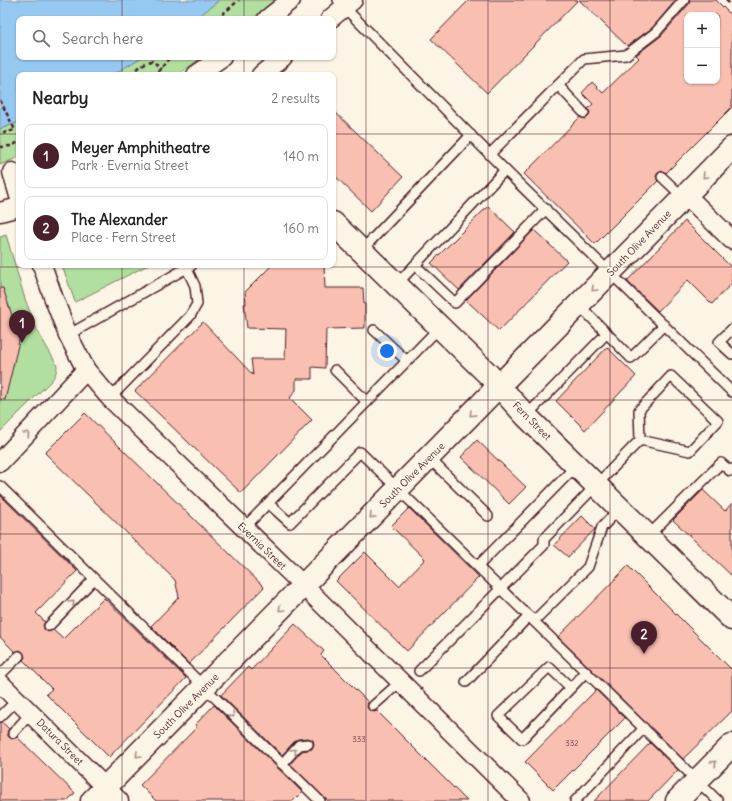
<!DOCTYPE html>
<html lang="en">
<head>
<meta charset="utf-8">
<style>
	body { margin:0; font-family:Delius,sans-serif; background:#f6f6f6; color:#222 }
	.controls { position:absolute; right:12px; top:12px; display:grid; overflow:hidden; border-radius:8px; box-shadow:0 1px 3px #0004 }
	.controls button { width:36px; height:36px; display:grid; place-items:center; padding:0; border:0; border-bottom:1px solid #e0e0e0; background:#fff; color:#222; font:20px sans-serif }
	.you { position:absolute; left:387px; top:351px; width:14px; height:14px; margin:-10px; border:3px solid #fff; border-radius:50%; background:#1a73e8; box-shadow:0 0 0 6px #1a73e833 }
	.badge { display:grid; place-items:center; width:26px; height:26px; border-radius:50%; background:#4a1f2b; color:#fff; font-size:13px; font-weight:700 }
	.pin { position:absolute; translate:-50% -33px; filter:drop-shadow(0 1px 2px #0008) }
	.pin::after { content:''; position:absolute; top:21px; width:14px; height:12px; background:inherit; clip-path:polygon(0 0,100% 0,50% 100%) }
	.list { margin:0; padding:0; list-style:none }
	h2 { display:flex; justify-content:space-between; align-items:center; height:52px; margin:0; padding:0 16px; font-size:17px }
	h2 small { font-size:13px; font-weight:400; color:#767676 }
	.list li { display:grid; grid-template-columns:26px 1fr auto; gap:12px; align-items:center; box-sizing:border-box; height:64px; margin:0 8px 8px; padding:0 8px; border:1px solid #e0e0e0; border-radius:8px }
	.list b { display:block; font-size:15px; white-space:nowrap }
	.list p { margin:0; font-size:13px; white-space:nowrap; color:#767676 }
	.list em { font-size:13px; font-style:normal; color:#767676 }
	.icon { flex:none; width:22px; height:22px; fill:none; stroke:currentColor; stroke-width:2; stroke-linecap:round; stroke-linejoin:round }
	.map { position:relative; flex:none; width:732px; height:801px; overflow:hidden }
	.search { position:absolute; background:#fff; box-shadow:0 1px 3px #0004; left:16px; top:16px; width:320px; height:44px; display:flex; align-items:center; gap:10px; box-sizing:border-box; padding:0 14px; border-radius:8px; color:#767676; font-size:15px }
	.panel { position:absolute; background:#fff; box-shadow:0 1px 3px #0004; left:16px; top:72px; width:320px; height:196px; border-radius:8px }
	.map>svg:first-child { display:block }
</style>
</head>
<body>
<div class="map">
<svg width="732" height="801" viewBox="0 0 732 801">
	<rect width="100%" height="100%" fill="#fcf5e5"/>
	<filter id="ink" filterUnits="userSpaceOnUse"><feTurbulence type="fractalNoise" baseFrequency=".025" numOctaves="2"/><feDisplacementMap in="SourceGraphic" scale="8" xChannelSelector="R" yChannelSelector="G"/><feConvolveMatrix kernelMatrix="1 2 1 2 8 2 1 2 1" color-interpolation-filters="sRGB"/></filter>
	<g filter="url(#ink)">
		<g fill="#b1df9f" stroke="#7e7f65">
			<path d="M219,0H275L252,19H196Z"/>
			<path d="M142,57H203L177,75H112Z"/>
			<path d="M19,122V157L0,165V129Z"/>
			<path d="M6,235L25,299L37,330L57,365C57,372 55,376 51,381L0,432V237Z"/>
			<path d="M62,265H148L75,302Z"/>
		</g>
		<path fill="#95c9f2" stroke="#7785a2" d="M0,0H219L196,19H19V57H142L112,75H19V122L0,129Z"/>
		<g fill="#f9bfb1" stroke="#4a1f2b" fill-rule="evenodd">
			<path d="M469,0H578L487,93L431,39Z"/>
			<path d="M579,0H676L652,28L627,46Z"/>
			<path d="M690,0H716L732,16V107L666,173L663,171L658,173L656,176L658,181L595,244L524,174L580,117L585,119L588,117L590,112L588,109L593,104L582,93L592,82L603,93L639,58L636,55L661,36L689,4ZM687,15H717V81H687Z"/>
			<path d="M333,110L403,177L371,211L333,174Z"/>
			<path d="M488,206L515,232L459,290L431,263Z"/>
			<path d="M685,221L732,268V283L712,304L688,280L658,311L627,281Z"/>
			<path d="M534,230L567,261L499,331L466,300Z"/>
			<path d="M272,265H324L325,288H363L364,304H365V328L326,329L325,368L312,367V379H296V390L290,398L312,420L241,493L135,391L203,322L253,375L251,359H285L286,329L247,328L244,304H246L245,292Z"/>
			<path d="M0,288H3L16,328L17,327L20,337L5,400L0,399Z"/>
			<path d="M607,347L636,376L585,430L556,401Z"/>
			<path d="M85,413L264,587L189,664L151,626L179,597L175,580L45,453Z"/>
			<path d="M477,440L526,487L509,504L461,457Z"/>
			<path d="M703,490L725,511L732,503V576L673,520Z"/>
			<path d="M0,495L77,571L36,613L45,622L43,625L45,630L48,632L53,630L63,639L104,598L186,678L109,757L46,694L52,689L23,660L25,657L23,652L20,650L15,652L0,637Z"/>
			<path d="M409,508L479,577L407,651L336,581L365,552L399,586L425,559L391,526Z"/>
			<path d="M582,516L595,529L568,557L554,545Z"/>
			<path d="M628,566L732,670V711L683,759L558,637Z"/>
			<path d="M295,624L324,651L321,655L368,702L367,707L369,710L374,712L377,711L467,801H328L290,764L302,751L312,749L314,744L313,740L308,738L298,739L295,741L282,755L221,695L248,667L251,670Z"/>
			<path d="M596,690L625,718L553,790L525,762Z"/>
			<path d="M214,705L302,792L293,801H156L140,785L197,727L195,725Z"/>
			<path d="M2,722L9,729L7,732L9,737L12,739L17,737L75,793L67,801H0V723Z"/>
			<path d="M650,743L678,770L648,801H594Z"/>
		</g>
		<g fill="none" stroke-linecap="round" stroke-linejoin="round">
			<g stroke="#4a1f2b" stroke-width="12">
				<g id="lane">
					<path d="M338,0L344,7L505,170L732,392"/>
					<path d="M558,85L584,113"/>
					<path d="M490,154L584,59L626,55L656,32L684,0"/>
					<path d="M662,177L684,198"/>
					<path d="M361,251L471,135"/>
					<path d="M415,265L455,303L546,209"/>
					<path d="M396,285L505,170"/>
					<path d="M579,305L631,358L664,325"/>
					<path d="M732,329L719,342L732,354"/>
					<path d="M374,330L407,361"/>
					<path d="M68,335L192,265"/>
					<path d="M335,370L367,402"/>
					<path d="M110,398L190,316L197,304L195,286L187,269"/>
					<path d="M526,416L607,333"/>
					<path d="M429,458L488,516"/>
					<path d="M0,486L320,801"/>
					<path d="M268,503L290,523L360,452L586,672"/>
					<path d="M244,528L440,327"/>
					<path d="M648,536L721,463L730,471L732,469"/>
					<path d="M478,566L576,466"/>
					<path d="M534,621L588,567L602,527L620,508"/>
					<path d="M49,626L94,579"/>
					<path d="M419,671L544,545V539L640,440L639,410L671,376L718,421L690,451L640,440"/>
					<path d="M0,675L19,656"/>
					<path d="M466,682L529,616"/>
					<path d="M571,688L549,667L498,716L522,739L586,672L718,801"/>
					<path d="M373,706L400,682"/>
					<path d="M0,717L17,700"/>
					<path d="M13,733L31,713"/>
					<path d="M282,764L299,745L308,744"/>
					<path d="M575,801L644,728"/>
				</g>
			</g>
			<g stroke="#4a1f2b" stroke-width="21">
				<g id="street">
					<path d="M267,19L291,0"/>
					<path d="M330,19L353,0"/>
					<path d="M196,75L222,57"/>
					<path d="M261,75L283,57"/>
					<path d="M12,172L19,196"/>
					<path d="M686,195L732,240"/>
					<path d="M0,212L19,207"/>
					<path d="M42,265L54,299L68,335L86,370L110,398L304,586L521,801"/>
					<path d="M0,462L86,370"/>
					<path d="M0,683L119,801"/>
				</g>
			</g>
			<g stroke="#4a1f2b" stroke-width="25">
				<g id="secondary">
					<path d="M333,223L489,375L526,416L732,619"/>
					<path d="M92,801L732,148"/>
					<path d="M677,801L732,745"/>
				</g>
			</g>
			<g stroke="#4a1f2b" stroke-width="2.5" stroke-dasharray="4 3" stroke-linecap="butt">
				<path d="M726,0L732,6"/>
				<path d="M217,19L239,0"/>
				<path d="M133,75C138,67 144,62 153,61L161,69"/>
				<path d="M151,75C160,72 164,64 170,57"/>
				<path d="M0,100L15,130L0,134"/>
				<path d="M0,147L11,146L19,142"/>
			</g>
			<use href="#lane" stroke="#fcf5e5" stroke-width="9"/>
			<use href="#street" stroke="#fcf5e5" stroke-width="18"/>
			<use href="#secondary" stroke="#fcf5e5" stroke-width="22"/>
		</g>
		<defs><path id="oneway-chevron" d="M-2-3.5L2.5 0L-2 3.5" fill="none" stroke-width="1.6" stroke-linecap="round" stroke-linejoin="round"/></defs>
		<g stroke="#a38a88">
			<use href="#oneway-chevron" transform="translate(705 176) rotate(134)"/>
			<use href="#oneway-chevron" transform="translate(594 289) rotate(135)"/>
			<use href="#oneway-chevron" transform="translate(472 414) rotate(134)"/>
			<use href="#oneway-chevron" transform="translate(27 434) rotate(-47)"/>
			<use href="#oneway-chevron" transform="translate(372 516) rotate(134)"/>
			<use href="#oneway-chevron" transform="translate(72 603) rotate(-46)"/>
			<use href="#oneway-chevron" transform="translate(281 609) rotate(135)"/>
			<use href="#oneway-chevron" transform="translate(232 715) rotate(45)"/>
			<use href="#oneway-chevron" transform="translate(294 751) rotate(-46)"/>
			<use href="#oneway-chevron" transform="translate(138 755) rotate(135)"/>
			<use href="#oneway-chevron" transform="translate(714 763) rotate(-46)"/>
		</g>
	</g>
	<path fill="none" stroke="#4a1f2b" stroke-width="1" stroke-opacity="0.55" d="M122,0V19M244,0V19M366,0V801M488,0V801M610,0V801M122,57V75M244,57V75M0,134H19M333,134H732M122,265V801M244,265V801M0,267H732M0,400H732M0,534H732M0,668H732"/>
	<g text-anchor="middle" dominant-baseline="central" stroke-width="3.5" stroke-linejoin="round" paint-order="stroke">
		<g font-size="8" fill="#76474c">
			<text x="359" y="739">333</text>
			<text x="572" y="743">332</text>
		</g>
		<g font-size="10" fill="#4a1f2b" stroke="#fcf5e5">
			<text transform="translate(639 243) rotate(-46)">South Olive Avenue</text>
			<text transform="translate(532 421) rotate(45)">Fern Street</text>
			<text transform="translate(412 475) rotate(-45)">South Olive Avenue</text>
			<text transform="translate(262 546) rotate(44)">Evernia Street</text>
			<text transform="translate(186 706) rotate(-45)">South Olive Avenue</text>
			<text transform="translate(60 742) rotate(45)">Datura Street</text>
		</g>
	</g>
</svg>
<div class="controls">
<button>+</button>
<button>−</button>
</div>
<div class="you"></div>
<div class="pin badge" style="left:22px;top:343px">1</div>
<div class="pin badge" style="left:644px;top:654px">2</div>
<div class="search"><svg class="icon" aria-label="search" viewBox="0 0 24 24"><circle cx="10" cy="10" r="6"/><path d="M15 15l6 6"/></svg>Search here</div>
<section class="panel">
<h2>Nearby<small>2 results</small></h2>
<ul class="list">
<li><span class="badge">1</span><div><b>Meyer Amphitheatre</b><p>Park · Evernia Street</p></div><em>140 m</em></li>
<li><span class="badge">2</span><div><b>The Alexander</b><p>Place · Fern Street</p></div><em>160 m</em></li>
</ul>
</section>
</div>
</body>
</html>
